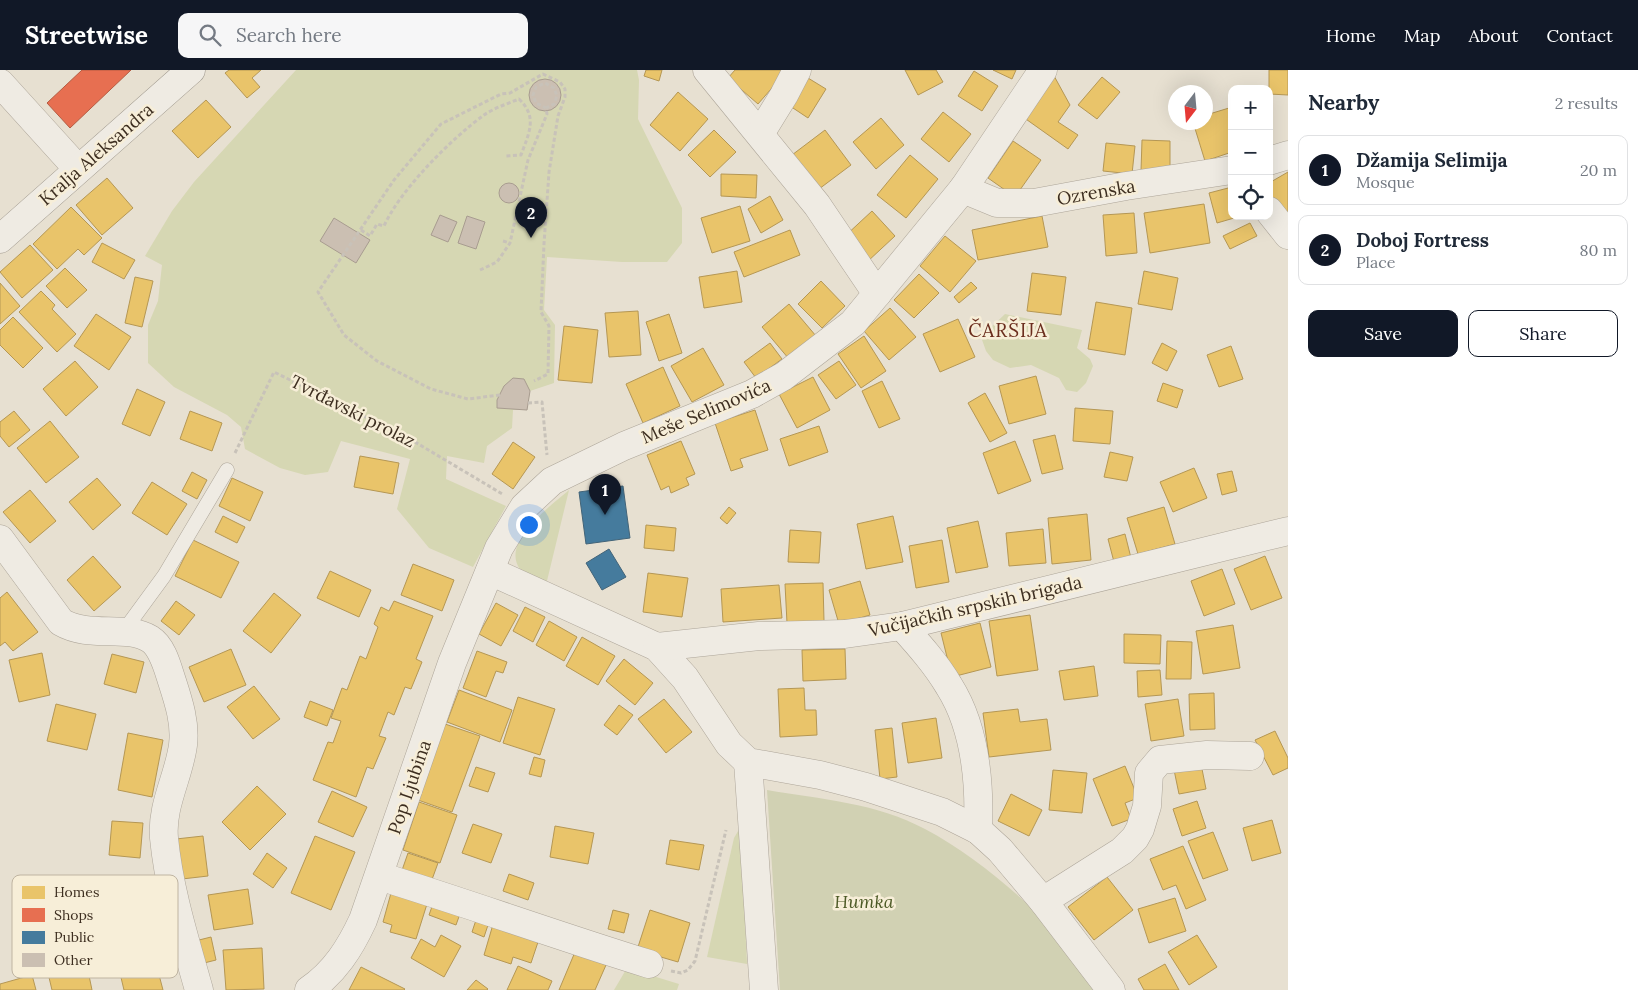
<!DOCTYPE html>
<html lang="en">
<head>
<meta charset="utf-8">
<style>
	body { margin:0; font-family:Lora,serif; background:#f6f6f7; color:#1f2937 }
	.controls { position:absolute; right:15px; top:15px; display:grid; overflow:hidden; border-radius:10px; box-shadow:0 5px 20px #0002 }
	.controls button { width:45px; height:45px; display:grid; place-items:center; padding:0; border:0; border-bottom:1px solid #e0e1e3; background:#fff; color:#1f2937; font:25px sans-serif }
	.compass { position:absolute; left:1168px; top:15px; width:45px; height:45px; border-radius:50%; background:#fff; box-shadow:0 5px 20px #0002; rotate:196deg }
	.you { position:absolute; left:528px; top:454px; width:18px; height:18px; margin:-12px; border:4px solid #fff; border-radius:50%; background:#1a73e8; box-shadow:0 0 0 8px #1a73e833 }
	.badge { display:grid; place-items:center; width:32px; height:32px; border-radius:50%; background:#111827; color:#fff; font-size:16px; font-weight:700 }
	.pin { position:absolute; translate:-50% -41px; filter:drop-shadow(0 1px 2px #0008) }
	.pin::after { content:''; position:absolute; top:26px; width:18px; height:15px; background:inherit; clip-path:polygon(0 0,100% 0,50% 100%) }
	.list { margin:0; padding:0; list-style:none }
	h2 { display:flex; justify-content:space-between; align-items:center; height:65px; margin:0; padding:0 20px; font-size:21px }
	h2 small { font-size:16px; font-weight:400; color:#747a83 }
	.list li { display:grid; grid-template-columns:32px 1fr auto; gap:15px; align-items:center; box-sizing:border-box; height:70px; margin:0 10px 10px; padding:0 10px; border:1px solid #e0e1e3; border-radius:10px }
	.list b { display:block; font-size:19px; white-space:nowrap }
	.list p { margin:0; font-size:16px; white-space:nowrap; color:#747a83 }
	.list em { font-size:16px; font-style:normal; color:#747a83 }
	.actions { display:flex; gap:10px; padding:15px 20px }
	.actions a { flex:1; padding:11px 0; border:1px solid #111827; border-radius:10px; text-align:center; font-size:18px; color:#111827 }
	.actions .main { background:#111827; color:#fff }
	.icon { flex:none; width:28px; height:28px; fill:none; stroke:currentColor; stroke-width:2; stroke-linecap:round; stroke-linejoin:round }
	.map { position:relative; flex:none; width:1288px; height:920px; overflow:hidden }
	header { display:flex; align-items:center; gap:30px; box-sizing:border-box; height:70px; padding:0 25px; background:#111827; color:#fff }
	header strong { font-size:24px }
	nav { display:flex; gap:28px; margin-inline-start:auto; font-size:18px }
	.search { width:350px; height:45px; background:#f6f6f7; display:flex; align-items:center; gap:12px; box-sizing:border-box; padding:0 18px; border-radius:10px; color:#747a83; font-size:19px }
	main { display:flex }
	aside { flex:1; background:#fff }
	.map>svg:first-child { display:block }
</style>
</head>
<body>
<header>
<strong>Streetwise</strong>
<div class="search"><svg class="icon" aria-label="search" viewBox="0 0 24 24"><circle cx="10" cy="10" r="6"/><path d="M15 15l6 6"/></svg>Search here</div>
<nav><a>Home</a><a>Map</a><a>About</a><a>Contact</a></nav>
</header>
<main>
<div class="map">
<svg width="1288" height="920" viewBox="0 0 1288 920">
	<rect width="100%" height="100%" fill="#e7e0d1"/>
	<g fill="#d6d7b3">
		<path d="M296,0H637L639,10L638,49L682,138V173L667,192H622L547,187L544,240L555,255L554,313L530,321L527,340H513L512,358L487,376L484,393L447,386L446,409L506,436L473,497L429,478L397,439L410,389L341,371L328,402L305,405L280,398L245,379L241,357L227,345L174,317L148,293V255L158,231L162,195L145,186L172,141L194,112Z"/>
		<path d="M1005,244L1082,260L1077,278L1090,289L1093,296L1086,313L1077,322L1066,320L1059,308L1031,295L1010,298L993,290L986,281L981,267Z"/>
		<path d="M569,420L546,515C539,510 525,506 520,499C500,472 552,435 569,420Z"/>
		<path d="M741,756L747,894L707,887L734,768Z"/>
		<path d="M627,898L679,914L677,920H614Z"/>
	</g>
	<path fill="#d1d1b3" d="M767,720C820,729 877,733 925,759C997,797 1058,863 1115,920H780Z"/>
	<g fill="#e9c46a" stroke="#b59754">
		<path d="M229,0H261L252,8L260,17L247,28L225,3Z"/>
		<path d="M646,0H662L659,11L644,6Z"/>
		<path d="M735,0H780L784,4L758,34L728,8Z"/>
		<path d="M905,0H936L943,12L918,25Z"/>
		<path d="M993,0H1016L1012,9Z"/>
		<path d="M1269,0H1288V25L1269,24Z"/>
		<path d="M974,1L998,16L982,41L958,26Z"/>
		<path d="M1053,4L1070,35L1058,52L1078,65L1068,79L1023,47Z"/>
		<path d="M1102,7L1120,22L1097,49L1078,35Z"/>
		<path d="M808,8L826,19L808,48L790,36Z"/>
		<path d="M678,22L708,49L680,81L650,55Z"/>
		<path d="M206,30L231,57L198,88L172,61Z"/>
		<path d="M1229,38L1232,46V82L1205,91L1193,52H1206V45Z"/>
		<path d="M943,42L971,64L949,92L921,69Z"/>
		<path d="M881,48L904,75L876,99L853,72Z"/>
		<path d="M714,60L736,82L710,107L688,85Z"/>
		<path d="M825,60L851,95L815,122L788,88Z"/>
		<path d="M1142,70L1170,71V102L1141,101Z"/>
		<path d="M1013,71L1041,90L1015,127L988,108Z"/>
		<path d="M1106,73L1135,76L1132,104L1103,101Z"/>
		<path d="M910,85L938,109L906,148L877,125Z"/>
		<path d="M1288,102V148L1286,149L1269,121V113Z"/>
		<path d="M721,104L757,105L756,128L721,126Z"/>
		<path d="M107,108L133,138L102,165L76,135Z"/>
		<path d="M1232,117V146H1241L1217,153L1209,123Z"/>
		<path d="M770,126L783,150L761,163L748,139Z"/>
		<path d="M1204,134L1210,173L1150,183L1144,143Z"/>
		<path d="M740,136L750,171L712,183L701,148Z"/>
		<path d="M71,137L102,168L84,185L78,179L57,199L33,174Z"/>
		<path d="M872,141L895,166L867,192L844,167Z"/>
		<path d="M1134,143L1137,183L1106,186L1103,145Z"/>
		<path d="M1042,146L1048,177L978,190L972,160Z"/>
		<path d="M1250,153L1257,166L1230,179L1223,166Z"/>
		<path d="M790,160L800,185L744,207L734,182Z"/>
		<path d="M945,166L976,191L950,222L920,196Z"/>
		<path d="M102,173L135,190L124,209L92,192Z"/>
		<path d="M30,175L53,200L22,228L0,202Z"/>
		<path d="M65,198L87,220L67,238L46,216Z"/>
		<path d="M737,201L742,232L704,238L699,207Z"/>
		<path d="M1144,201L1178,208L1172,240L1138,234Z"/>
		<path d="M1032,203L1066,207L1061,245L1027,241Z"/>
		<path d="M919,204L939,223L914,248L894,230Z"/>
		<path d="M135,207L153,211L142,257L125,253Z"/>
		<path d="M821,211L845,236L822,258L798,234Z"/>
		<path d="M971,212L977,218L959,233L954,227Z"/>
		<path d="M0,213L20,236L0,254Z"/>
		<path d="M41,221L55,235L52,239L76,264L57,282L19,242Z"/>
		<path d="M1096,232L1132,238L1125,285L1088,279Z"/>
		<path d="M789,234L816,266L789,289L762,257Z"/>
		<path d="M890,238L916,267L889,290L864,261Z"/>
		<path d="M638,241L641,285L609,287L605,243Z"/>
		<path d="M96,244L131,267L109,300L74,276Z"/>
		<path d="M669,244L682,283L659,291L646,252Z"/>
		<path d="M13,247L43,278L23,298L0,275V260Z"/>
		<path d="M958,249L975,287L940,302L923,264Z"/>
		<path d="M564,256L598,260L592,313L558,310Z"/>
		<path d="M864,266L886,301L861,318L838,284Z"/>
		<path d="M770,273L782,289L756,308L744,292Z"/>
		<path d="M1162,273L1177,281L1167,301L1152,293Z"/>
		<path d="M1231,276L1243,309L1219,317L1207,285Z"/>
		<path d="M703,278L724,315L692,332L671,296Z"/>
		<path d="M75,291L98,317L66,346L43,319Z"/>
		<path d="M839,291L856,315L836,329L818,305Z"/>
		<path d="M663,297L680,336L643,353L626,314Z"/>
		<path d="M1036,306L1046,344L1009,354L999,316Z"/>
		<path d="M813,307L830,340L797,358L779,324Z"/>
		<path d="M882,311L900,349L879,358L862,321Z"/>
		<path d="M1163,313L1183,320L1177,338L1157,331Z"/>
		<path d="M137,319L165,332L150,366L122,354Z"/>
		<path d="M985,323L1007,363L990,372L968,333Z"/>
		<path d="M1075,338L1113,341L1110,374L1073,371Z"/>
		<path d="M755,340L768,380L740,389L743,397L731,401L715,353Z"/>
		<path d="M14,341L30,360L9,377L0,366V352Z"/>
		<path d="M190,341L222,353L212,381L180,369Z"/>
		<path d="M50,351L79,387L46,413L17,378Z"/>
		<path d="M819,356L828,382L789,396L780,369Z"/>
		<path d="M1055,365L1063,399L1042,404L1033,370Z"/>
		<path d="M681,371L695,404L686,408L689,415L671,423L669,416L661,420L647,385Z"/>
		<path d="M1015,371L1031,411L998,424L983,383Z"/>
		<path d="M513,372L535,387L513,419L492,404Z"/>
		<path d="M1110,382L1133,387L1127,411L1104,407Z"/>
		<path d="M360,386L399,393L393,424L354,417Z"/>
		<path d="M1194,398L1207,428L1173,442L1160,412Z"/>
		<path d="M1232,401L1237,421L1222,425L1217,404Z"/>
		<path d="M192,402L207,410L197,429L182,421Z"/>
		<path d="M97,408L121,435L93,460L69,432Z"/>
		<path d="M232,408L263,422L250,451L219,436Z"/>
		<path d="M152,412L187,434L167,465L132,443Z"/>
		<path d="M30,420L56,451L30,473L3,442Z"/>
		<path d="M729,437L736,443L727,454L720,448Z"/>
		<path d="M1164,437L1175,474L1138,484L1127,448Z"/>
		<path d="M1087,444L1091,490L1052,494L1048,448Z"/>
		<path d="M223,446L245,457L237,473L215,462Z"/>
		<path d="M893,446L903,492L866,499L857,454Z"/>
		<path d="M978,451L988,497L956,503L947,458Z"/>
		<path d="M646,455L676,458L674,481L644,478Z"/>
		<path d="M1043,459L1046,493L1009,496L1006,463Z"/>
		<path d="M790,460L821,462L819,493L788,492Z"/>
		<path d="M1125,464L1131,488L1114,492L1108,469Z"/>
		<path d="M193,470L239,492L221,528L175,506Z"/>
		<path d="M942,470L949,512L916,518L909,476Z"/>
		<path d="M93,486L121,517L94,541L67,510Z"/>
		<path d="M1265,486L1282,528L1251,540L1234,499Z"/>
		<path d="M413,494L454,510L442,541L401,525Z"/>
		<path d="M1222,499L1235,534L1204,546L1191,511Z"/>
		<path d="M330,501L371,520L359,547L317,528Z"/>
		<path d="M648,503L688,508L682,547L643,542Z"/>
		<path d="M860,511L870,545L839,554L829,520Z"/>
		<path d="M823,513L824,551L787,553L785,514Z"/>
		<path d="M779,515L782,548L723,552L721,519Z"/>
		<path d="M7,522L38,562L13,581L5,572L0,576V528Z"/>
		<path d="M274,523L301,545L271,583L243,561Z"/>
		<path d="M176,531L195,545L179,565L161,551Z"/>
		<path d="M394,531L433,546L416,589L422,592L411,619L405,617L394,645L388,642L379,666L386,668L373,699L367,697L356,727L313,710L328,672L333,673L341,651L331,648L342,618L347,620L360,586L366,589L378,557L374,554L381,537L389,541Z"/>
		<path d="M496,533L518,545L501,576L479,564Z"/>
		<path d="M525,537L545,547L533,572L513,561Z"/>
		<path d="M1030,545L1038,600L997,606L989,551Z"/>
		<path d="M549,551L577,567L564,591L536,575Z"/>
		<path d="M980,553L991,597L952,607L941,563Z"/>
		<path d="M1233,555L1240,598L1203,604L1196,561Z"/>
		<path d="M1124,564L1161,565L1160,594L1124,593Z"/>
		<path d="M582,567L615,586L598,615L566,596Z"/>
		<path d="M1167,571L1192,572L1191,609H1166Z"/>
		<path d="M231,579L246,615L204,632L189,597Z"/>
		<path d="M845,579L846,609L803,611L802,580Z"/>
		<path d="M477,581L507,592L503,603L496,601L486,627L463,618Z"/>
		<path d="M42,583L50,625L19,632L9,590Z"/>
		<path d="M112,584L144,592L136,623L104,614Z"/>
		<path d="M624,589L653,613L635,635L606,611Z"/>
		<path d="M1094,596L1098,626L1064,630L1059,601Z"/>
		<path d="M1160,600L1162,625L1138,627L1137,601Z"/>
		<path d="M254,616L280,649L253,669L227,637Z"/>
		<path d="M804,618L805,640H816L817,665L780,667L778,619Z"/>
		<path d="M459,620L512,640L500,672L447,652Z"/>
		<path d="M1214,623L1215,659L1190,660L1189,624Z"/>
		<path d="M518,627L555,639L540,685L503,673Z"/>
		<path d="M664,629L692,662L666,683L638,649Z"/>
		<path d="M1178,629L1184,666L1151,671L1145,634Z"/>
		<path d="M310,631L333,640L327,656L304,647Z"/>
		<path d="M56,634L96,644L87,680L47,671Z"/>
		<path d="M619,635L633,645L617,665L604,655Z"/>
		<path d="M1018,639L1020,652L1047,649L1051,680L989,687L983,643Z"/>
		<path d="M936,648L942,688L908,693L902,653Z"/>
		<path d="M445,654L480,666L452,742L418,730Z"/>
		<path d="M892,658L897,707L880,709L875,660Z"/>
		<path d="M1275,661L1288,688V698L1273,705L1255,670Z"/>
		<path d="M128,663L163,670L152,727L118,720Z"/>
		<path d="M534,687L545,690L541,707L529,704Z"/>
		<path d="M1200,689L1206,719L1179,724L1173,695Z"/>
		<path d="M1125,696L1138,728L1125,733L1131,749L1112,756L1093,709Z"/>
		<path d="M476,697L495,703L488,722L469,716Z"/>
		<path d="M1053,700L1087,703L1082,743L1049,740Z"/>
		<path d="M257,716L286,744L250,780L222,752Z"/>
		<path d="M332,721L367,737L353,767L318,752Z"/>
		<path d="M1011,724L1042,740L1029,766L998,751Z"/>
		<path d="M1197,731L1206,758L1182,766L1173,739Z"/>
		<path d="M419,732L457,745L440,793L403,780Z"/>
		<path d="M1272,750L1281,783L1252,791L1243,758Z"/>
		<path d="M112,751L143,753L140,788L109,785Z"/>
		<path d="M473,754L502,764L491,793L462,783Z"/>
		<path d="M555,756L594,763L588,794L550,787Z"/>
		<path d="M1213,762L1228,800L1203,809L1188,771Z"/>
		<path d="M203,766L208,806L182,809L176,769Z"/>
		<path d="M315,766L355,782L331,840L291,823Z"/>
		<path d="M670,770L704,775L699,800L666,794Z"/>
		<path d="M1183,776L1206,830L1186,839L1176,815L1163,820L1150,789Z"/>
		<path d="M267,783L287,798L273,818L253,804Z"/>
		<path d="M408,783L438,793L430,815L400,806Z"/>
		<path d="M509,804L534,813L528,830L503,821Z"/>
		<path d="M1107,807L1133,840L1094,870L1068,837Z"/>
		<path d="M248,819L253,854L214,860L208,825Z"/>
		<path d="M391,823L427,834L416,869L390,862L392,855L383,852Z"/>
		<path d="M1175,828L1186,861L1149,873L1138,839Z"/>
		<path d="M434,831L461,841L456,855L429,845Z"/>
		<path d="M613,840L629,844L624,863L608,859Z"/>
		<path d="M650,840L690,853L678,892L637,880Z"/>
		<path d="M477,847L489,852L484,867L472,862Z"/>
		<path d="M494,851L540,866L531,893L513,887L511,894L484,885Z"/>
		<path d="M441,865L461,876L444,907L411,888L421,869L435,877Z"/>
		<path d="M1197,865L1217,897L1189,915L1168,882Z"/>
		<path d="M211,867L216,890L200,894L195,871Z"/>
		<path d="M262,878L264,919L226,920L223,880Z"/>
		<path d="M575,882L606,895L595,920H559Z"/>
		<path d="M154,886L163,920H124L118,895Z"/>
		<path d="M86,891L92,920H52L47,899Z"/>
		<path d="M1165,894L1179,920H1144L1138,909Z"/>
		<path d="M518,896L552,911L548,920H507Z"/>
		<path d="M361,897L405,919L404,920H349Z"/>
		<path d="M32,905L36,920H0V914Z"/>
		<path d="M476,910L488,919L487,920H467Z"/>
	</g>
	<path fill="#e76f51" stroke="#b45c42" d="M82,0H131L70,58L47,33Z"/>
	<g fill="#457b9d" stroke="#436478">
		<path d="M623,416L630,468L586,474L579,422Z"/>
		<path d="M609,479L626,507L602,520L586,493Z"/>
	</g>
	<g fill="#cbbfb2" stroke="#a89c90">
		<circle cx="545" cy="25" r="16"/>
		<circle cx="509" cy="123" r="10"/>
		<path d="M440,145L457,152L448,172L431,165Z"/>
		<path d="M467,146L485,152L476,179L458,173Z"/>
		<path d="M334,148L370,170L356,193L320,171Z"/>
		<path d="M513,308L524,309L530,321L527,340L497,338V330L504,316Z"/>
	</g>
	<g fill="none" stroke-linecap="round" stroke-linejoin="round">
		<g stroke="#ada599" stroke-width="15">
			<path id="lane" d="M123,562L164,506L227,400"/>
		</g>
		<g stroke="#ada599" stroke-width="29">
			<g id="street">
				<path d="M707,0L817,135L877,224"/>
				<path d="M0,13L78,99"/>
				<path d="M760,64L784,25L797,0"/>
				<path d="M1269,91L1288,85"/>
				<path d="M963,119L997,133H1034L1126,116L1232,100"/>
				<path d="M1269,141L1288,165"/>
				<path d="M0,469L61,552C90,569 126,554 150,569C161,576 166,592 170,605C177,627 186,651 183,675C179,706 161,736 164,768C169,820 185,870 199,920"/>
				<path d="M490,501L657,577L685,608L729,674L748,692L820,705L866,717L942,742L978,760L1000,780L1043,831L1111,920"/>
				<path d="M902,556C919,575 936,594 949,616C975,657 980,712 978,760"/>
				<path d="M657,577L759,566L845,564L902,556L1288,461"/>
				<path d="M748,692L764,920"/>
				<path d="M379,806C470,834 558,866 649,894"/>
				<path d="M1043,831L1122,781L1135,768L1140,759L1147,736L1149,703L1160,690L1207,685L1250,686"/>
				<path d="M309,920C335,902 350,878 363,850L452,593L499,478L524,437L552,411L624,376L752,324L784,306L853,253L963,119L1043,0"/>
			</g>
		</g>
		<g stroke="#9c958a" stroke-width="29">
			<path id="secondary" d="M0,169L191,0"/>
		</g>
		<g stroke="#c8c2b9" stroke-width="3" stroke-dasharray="4 2.5" stroke-linecap="butt">
			<path d="M361,160L370,166L377,154L384,156C400,120 451,69 484,45C494,38 507,34 519,29C538,47 529,63 521,85L506,86"/>
			<path d="M503,171L510,173"/>
			<path d="M480,200L497,192L510,173L528,90L547,44L546,38L536,33L533,25L536,17L545,13L554,18L557,26L554,34L546,38"/>
			<path d="M500,325L468,329L431,319L377,291L344,265L318,222L394,110L441,54L501,24L510,23L543,4L560,12L565,19V27L558,46L549,102L544,174L541,242L549,256L548,304L534,311"/>
			<path d="M528,333L542,332L547,385"/>
			<path d="M235,383L274,302L410,369L504,425"/>
			<path d="M671,901L681,903L688,900L695,891L726,760"/>
		</g>
		<use href="#lane" stroke="#efebe3" stroke-width="14"/>
		<use href="#street" stroke="#efebe3" stroke-width="28"/>
		<use href="#secondary" stroke="#efebe3" stroke-width="28"/>
	</g>
	<g text-anchor="middle" dominant-baseline="central" stroke-width="5" stroke-linejoin="round" paint-order="stroke">
		<g font-size="18" fill="#3d2e20" stroke="#f7eed8">
			<text transform="translate(96 84) rotate(-41)">Kralja Aleksandra</text>
			<text transform="translate(1096 122) rotate(-10)">Ozrenska</text>
			<text transform="translate(353 341) rotate(27)">Tvrđavski prolaz</text>
			<text transform="translate(706 341) rotate(-23)">Meše Selimovića</text>
			<text transform="translate(975 536) rotate(-13)">Vučijačkih srpskih brigada</text>
			<text transform="translate(409 717) rotate(-71)">Pop Ljubina</text>
		</g>
		<g font-size="18" font-style="italic" fill="#4d5a26" stroke="#f7eed8">
			<text x="864" y="831">Humka</text>
		</g>
		<g font-size="19" letter-spacing="1" fill="#6b2e1e" stroke="#f7eed8">
			<text x="1008" y="260">ČARŠIJA</text>
		</g>
	</g>
	<rect x="12" y="805" width="166" height="103" rx="8" fill="#f7eed8" stroke="#bfb4a1" stroke-width="1"/>
	<rect x="22" y="816" width="23" height="13" fill="#e9c46a"/>
	<rect x="22" y="838" width="23" height="14" fill="#e76f51"/>
	<rect x="22" y="861" width="23" height="13" fill="#457b9d"/>
	<rect x="22" y="883" width="23" height="14" fill="#cbbfb2"/>
	<g font-size="14" fill="#3d2e20">
		<text x="54" y="827">Homes</text>
		<text x="54" y="850">Shops</text>
		<text x="54" y="872">Public</text>
		<text x="54" y="895">Other</text>
	</g>
</svg>
<div class="controls">
<button>+</button>
<button>−</button>
<button><svg class="icon" aria-label="locate" viewBox="0 0 24 24"><circle cx="12" cy="12" r="6"/><path d="M12 2v4M12 18v4M2 12h4M18 12h4"/></svg></button>
</div>
<svg class="compass" viewBox="-18 -18 36 36"><path d="M0-13l5 13h-10z" fill="#e53935"/><path d="M0 13l5-13h-10z" fill="#747a83"/></svg>
<div class="you"></div>
<div class="pin badge" style="left:605px;top:445px">1</div>
<div class="pin badge" style="left:531px;top:168px">2</div>
</div>
<aside>
<h2>Nearby<small>2 results</small></h2>
<ul class="list">
<li><span class="badge">1</span><div><b>Džamija Selimija</b><p>Mosque</p></div><em>20 m</em></li>
<li><span class="badge">2</span><div><b>Doboj Fortress</b><p>Place</p></div><em>80 m</em></li>
</ul>
<div class="actions"><a class="main">Save</a><a>Share</a></div>
</aside>
</main>
</body>
</html>
